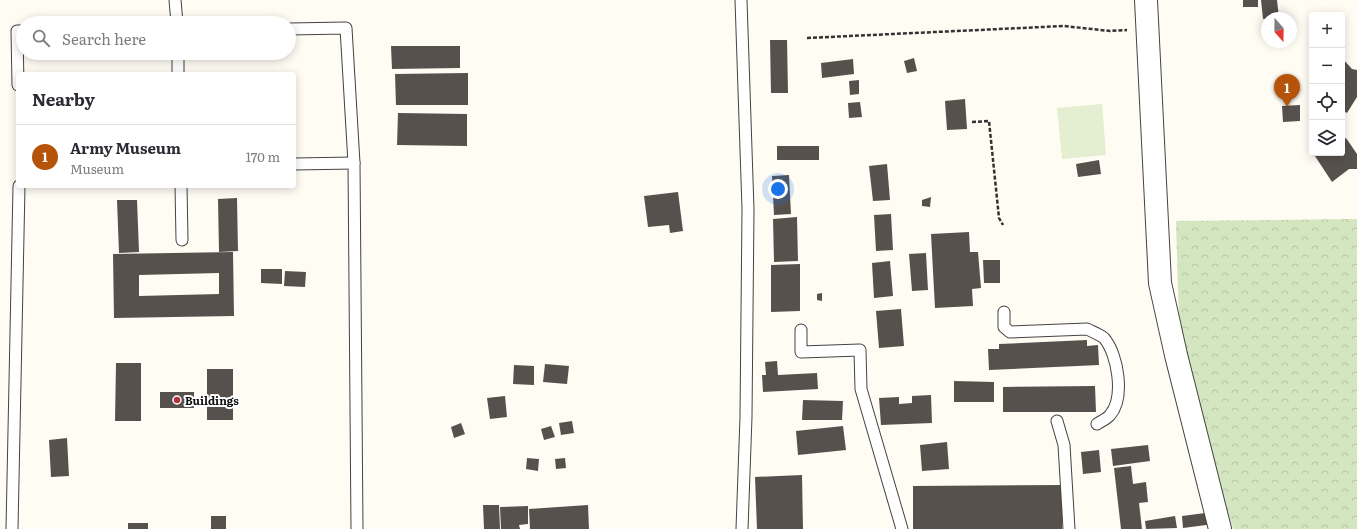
<!DOCTYPE html>
<html lang="en">
<head>
<meta charset="utf-8">
<style>
	body { margin:0; font-family:Literata,serif; background:#f2f2f3; color:#2b2b33 }
	.controls { position:absolute; right:12px; top:12px; display:grid; overflow:hidden; border-radius:4px; box-shadow:0 2px 10px #0003 }
	.controls button { width:36px; height:36px; display:grid; place-items:center; padding:0; border:0; border-bottom:1px solid #e1e1e2; background:#fff; color:#2b2b33; font:20px sans-serif }
	.compass { position:absolute; left:1261px; top:12px; width:36px; height:36px; border-radius:50%; background:#fff; box-shadow:0 2px 10px #0003; rotate:160deg }
	.you { position:absolute; left:778px; top:189px; width:14px; height:14px; margin:-10px; border:3px solid #fff; border-radius:50%; background:#1a73e8; box-shadow:0 0 0 6px #1a73e833 }
	.badge { display:grid; place-items:center; width:26px; height:26px; border-radius:50%; background:#b45309; color:#fff; font-size:13px; font-weight:700 }
	.pin { position:absolute; translate:-50% -33px; filter:drop-shadow(0 1px 2px #0008) }
	.pin::after { content:''; position:absolute; top:21px; width:14px; height:12px; background:inherit; clip-path:polygon(0 0,100% 0,50% 100%) }
	.list { margin:0; padding:0; list-style:none }
	h2 { display:flex; justify-content:space-between; align-items:center; height:52px; margin:0; padding:0 16px; font-size:17px }
	h2 small { font-size:13px; font-weight:400; color:#7c7c81 }
	.list li { display:grid; grid-template-columns:26px 1fr auto; gap:12px; align-items:center; box-sizing:border-box; height:64px; padding:0 16px; border-top:1px solid #e1e1e2 }
	.list b { display:block; font-size:15px; white-space:nowrap }
	.list p { margin:0; font-size:13px; white-space:nowrap; color:#7c7c81 }
	.list em { font-size:13px; font-style:normal; color:#7c7c81 }
	.icon { flex:none; width:22px; height:22px; fill:none; stroke:currentColor; stroke-width:2; stroke-linecap:round; stroke-linejoin:round }
	.map { position:relative; flex:none; width:1357px; height:529px; overflow:hidden }
	.search { position:absolute; background:#fff; box-shadow:0 2px 10px #0003; left:16px; top:16px; width:280px; height:44px; display:flex; align-items:center; gap:10px; box-sizing:border-box; padding:0 14px; border-radius:22px; color:#7c7c81; font-size:15px }
	.panel { position:absolute; background:#fff; box-shadow:0 2px 10px #0003; left:16px; top:72px; width:280px; height:116px; border-radius:4px }
	.map>svg:first-child { display:block }
</style>
</head>
<body>
<div class="map">
<svg width="1357" height="529" viewBox="0 0 1357 529">
	<defs>
		<pattern id="park-crowns" width="20" height="18" patternUnits="userSpaceOnUse"><rect width="20" height="18" fill="#d4e6bf"/><path d="M2 6a3 3 0 1 1 6 0M12 15a3 3 0 1 1 6 0" fill="none" stroke="#b5c4a3"/></pattern>
	</defs>
	<rect width="100%" height="100%" fill="#fefcf3"/>
	<path fill="url(#park-crowns)" d="M1357,219V529H1233L1195,397L1179,324L1176,221Z"/>
	<path fill="#e4eed0" d="M1102,104L1106,155L1062,159L1057,108Z"/>
	<g fill="#57514d" fill-rule="evenodd">
		<rect x="1243" y="0" width="15" height="7"/>
		<path d="M1261,0H1277L1279,18L1263,19Z"/>
		<path d="M770,40H787L788,93H771Z"/>
		<path d="M391,46H460V68L392,69Z"/>
		<path d="M914,58L917,71L907,73L904,61Z"/>
		<path d="M1342,58L1352,69L1357,70V97L1347,113L1342,110Z"/>
		<path d="M853,59L854,74L822,78L821,63Z"/>
		<path d="M468,73V105H396L395,74Z"/>
		<path d="M859,80V94L850,95L849,81Z"/>
		<path d="M1311,95H1312V151L1309,147Z"/>
		<path d="M965,99L967,129L947,130L945,101Z"/>
		<path d="M860,102L862,117L849,118L848,103Z"/>
		<path d="M1300,105V121L1283,122L1282,106Z"/>
		<path d="M398,113L467,114V146L397,145Z"/>
		<path d="M1346,138L1357,154V169H1349L1332,182L1313,153H1342V140Z"/>
		<rect x="777" y="146" width="42" height="14"/>
		<path d="M1099,160L1101,174L1078,177L1076,164Z"/>
		<path d="M887,164L890,200L873,201L869,166Z"/>
		<path d="M789,175L791,214L774,215L772,176Z"/>
		<path d="M678,192L683,231L670,233L669,225L648,227L644,196Z"/>
		<path d="M931,197L930,207L922,206V200Z"/>
		<path d="M237,198L238,251L219,252L218,199Z"/>
		<path d="M117,200H137L139,252L119,253Z"/>
		<path d="M891,214L893,250L876,251L874,215Z"/>
		<path d="M797,217L798,261L774,262L773,219Z"/>
		<path d="M969,232L970,252H978L981,288L972,289L973,306L935,308L931,234Z"/>
		<path d="M233,252L234,316L114,318L113,254ZM219,273V294L139,296V275Z"/>
		<path d="M926,253L928,290L912,291L909,254Z"/>
		<path d="M983,260H1000V283H984Z"/>
		<path d="M890,261L893,296L874,298L872,263Z"/>
		<path d="M800,264V311L771,312V265Z"/>
		<path d="M261,269H282V284L261,283Z"/>
		<path d="M285,271L306,272L305,287L284,286Z"/>
		<path d="M822,293V301L817,300V294Z"/>
		<path d="M901,309L904,346L879,348L876,311Z"/>
		<path d="M1087,340V346L1098,345L1099,365L989,370L988,349H999V344Z"/>
		<path d="M777,361L778,375L817,373L818,389L763,392L762,375H766L765,362Z"/>
		<path d="M116,363H141V421H115Z"/>
		<path d="M545,364L569,366L567,384L543,382Z"/>
		<path d="M514,365L534,366V385L513,384Z"/>
		<rect x="207" y="369" width="26" height="51"/>
		<path d="M954,381L994,382V402H954Z"/>
		<path d="M1095,386L1096,412H1003V387Z"/>
		<rect x="160" y="392" width="34" height="16"/>
		<path d="M931,395L932,423L881,425L879,398L899,397V404L912,403V396Z"/>
		<path d="M505,396L507,417L490,419L487,398Z"/>
		<path d="M803,400L843,401L842,420H802Z"/>
		<path d="M572,421L574,433L561,435L559,423Z"/>
		<path d="M461,423L465,434L454,438L451,427Z"/>
		<path d="M551,426L555,437L544,440L541,429Z"/>
		<path d="M843,426L846,450L798,455L796,431Z"/>
		<path d="M67,438L69,476L51,477L49,440Z"/>
		<path d="M947,442L949,469L922,471L920,445Z"/>
		<path d="M1148,445L1150,461L1113,466L1111,449Z"/>
		<path d="M1099,450L1101,472L1083,474L1081,452Z"/>
		<path d="M527,458L539,459L538,471L526,469Z"/>
		<path d="M565,458L566,468L556,469L555,459Z"/>
		<path d="M1131,466L1133,484L1146,482L1148,502L1139,503L1142,529H1121L1114,468Z"/>
		<path d="M802,475L803,529H757L755,477Z"/>
		<path d="M1062,485V529H913V486Z"/>
		<path d="M483,505H499L500,529H484Z"/>
		<path d="M588,505L589,529H530L529,509Z"/>
		<path d="M528,506V524L519,525L520,529H501L500,507Z"/>
		<path d="M1213,512L1214,524L1183,528L1182,516Z"/>
		<rect x="211" y="516" width="15" height="13"/>
		<path d="M1175,516L1177,528L1146,529L1145,521Z"/>
		<rect x="128" y="523" width="20" height="6"/>
	</g>
	<g fill="none" stroke-linecap="round" stroke-linejoin="round">
		<g stroke="#434343" stroke-width="13">
			<g id="service">
				<path d="M175,0L177,23"/>
				<path d="M741,0L748,209L746,417L742,529"/>
				<path d="M289,29L346,28L354,163L357,529"/>
				<path d="M178,53V74"/>
				<path d="M18,85L17,31H23"/>
				<path d="M294,164L354,163"/>
				<path d="M181,186L182,240"/>
				<path d="M1004,312V327L1010,332L1087,329C1093,332 1099,334 1104,338C1118,354 1125,398 1110,415C1107,419 1101,421 1097,424"/>
				<path d="M801,330V352L860,350L861,389L902,529"/>
				<path d="M1057,421L1064,445L1069,529"/>
				<path d="M12,529L19,186"/>
			</g>
		</g>
		<g stroke="#434343" stroke-width="24">
			<path id="minor" d="M1146,0L1160,283L1176,355L1220,529"/>
		</g>
		<g stroke="#323232" stroke-width="2.5" stroke-dasharray="4 2" stroke-linecap="butt">
			<path d="M807,38L1064,26L1110,31L1127,30"/>
			<path d="M972,122L989,121L999,218L1003,225"/>
		</g>
		<use href="#service" stroke="#fff" stroke-width="11"/>
		<use href="#minor" stroke="#fff" stroke-width="22"/>
	</g>
	<circle fill="#b4333b" stroke="#fff" stroke-width="1.5" cx="177" cy="400" r="4"/>
	<g text-anchor="middle" dominant-baseline="central" stroke-width="4" stroke-linejoin="round" paint-order="stroke">
		<g font-size="11" font-weight="bold" fill="#101010" stroke="#fff" text-anchor="start">
			<text x="185" y="400">Buildings</text>
		</g>
	</g>
</svg>
<div class="controls">
<button>+</button>
<button>−</button>
<button><svg class="icon" aria-label="locate" viewBox="0 0 24 24"><circle cx="12" cy="12" r="6"/><path d="M12 2v4M12 18v4M2 12h4M18 12h4"/></svg></button>
<button><svg class="icon" aria-label="layers" viewBox="0 0 24 24"><path d="M12 4l9 5-9 5-9-5zM3 14l9 5 9-5"/></svg></button>
</div>
<svg class="compass" viewBox="-18 -18 36 36"><path d="M0-13l5 13h-10z" fill="#e53935"/><path d="M0 13l5-13h-10z" fill="#7c7c81"/></svg>
<div class="you"></div>
<div class="pin badge" style="left:1287px;top:107px">1</div>
<div class="search"><svg class="icon" aria-label="search" viewBox="0 0 24 24"><circle cx="10" cy="10" r="6"/><path d="M15 15l6 6"/></svg>Search here</div>
<section class="panel">
<h2>Nearby<small></small></h2>
<ul class="list">
<li><span class="badge">1</span><div><b>Army Museum</b><p>Museum</p></div><em>170 m</em></li>
</ul>
</section>
</div>
</body>
</html>
